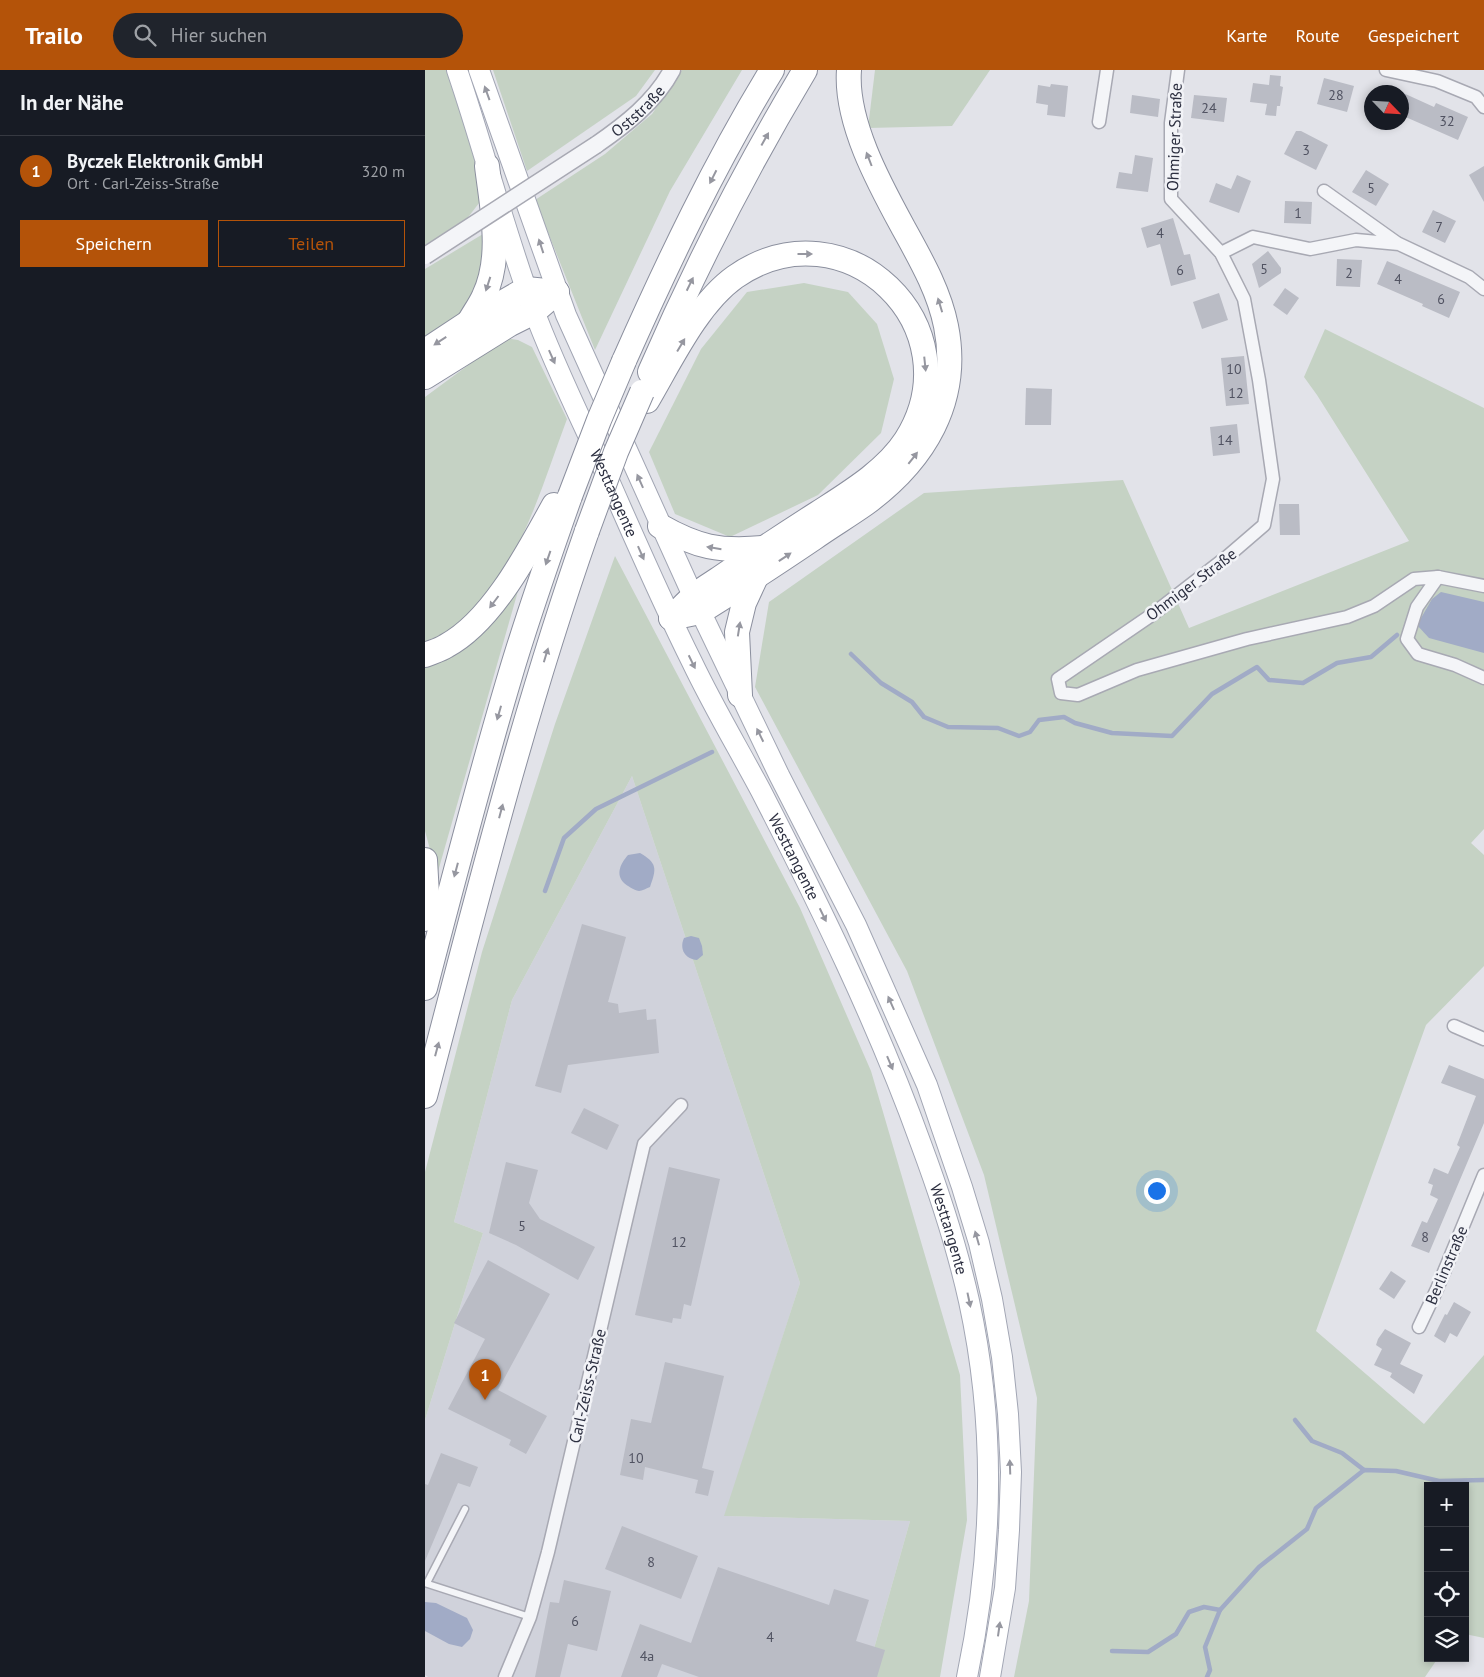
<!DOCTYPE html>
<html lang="de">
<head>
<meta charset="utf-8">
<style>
	body { margin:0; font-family:"PT Sans",sans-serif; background:#20242c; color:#f1f3f6 }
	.controls { position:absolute; right:15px; bottom:15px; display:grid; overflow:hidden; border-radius:0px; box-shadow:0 2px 8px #0003 }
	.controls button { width:45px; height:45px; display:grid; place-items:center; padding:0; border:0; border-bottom:1px solid #363941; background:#171b24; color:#f1f3f6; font:25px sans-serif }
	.compass { position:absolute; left:939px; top:15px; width:45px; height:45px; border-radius:50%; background:#171b24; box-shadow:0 2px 8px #0003; rotate:115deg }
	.you { position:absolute; left:731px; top:1120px; width:18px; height:18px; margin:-12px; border:4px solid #fff; border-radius:50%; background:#1a73e8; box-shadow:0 0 0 8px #1a73e833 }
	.badge { display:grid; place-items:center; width:32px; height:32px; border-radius:50%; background:#b45309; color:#fff; font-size:16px; font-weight:700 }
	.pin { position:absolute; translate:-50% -41px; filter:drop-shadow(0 1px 2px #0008) }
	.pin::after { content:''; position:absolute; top:26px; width:18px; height:15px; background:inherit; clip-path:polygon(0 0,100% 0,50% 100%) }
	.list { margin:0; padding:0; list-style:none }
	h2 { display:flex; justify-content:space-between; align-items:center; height:65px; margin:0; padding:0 20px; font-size:21px }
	h2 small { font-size:16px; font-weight:400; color:#9ea1a6 }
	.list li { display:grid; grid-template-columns:32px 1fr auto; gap:15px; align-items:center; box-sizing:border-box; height:70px; padding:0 20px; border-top:1px solid #363941 }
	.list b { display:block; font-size:19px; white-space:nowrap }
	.list p { margin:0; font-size:16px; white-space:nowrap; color:#9ea1a6 }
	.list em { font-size:16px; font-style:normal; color:#9ea1a6 }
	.actions { display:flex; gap:10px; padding:15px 20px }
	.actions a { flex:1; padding:11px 0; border:1px solid #b45309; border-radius:0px; text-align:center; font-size:18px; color:#b45309 }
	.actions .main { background:#b45309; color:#fff }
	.icon { flex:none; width:28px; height:28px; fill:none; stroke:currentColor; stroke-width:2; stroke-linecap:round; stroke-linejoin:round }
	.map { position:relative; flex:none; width:1059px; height:1607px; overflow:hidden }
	header { display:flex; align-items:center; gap:30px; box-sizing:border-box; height:70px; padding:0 25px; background:#b45309; color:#fff }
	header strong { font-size:24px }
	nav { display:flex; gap:28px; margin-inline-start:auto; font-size:18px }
	.search { width:350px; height:45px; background:#20242c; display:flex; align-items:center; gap:12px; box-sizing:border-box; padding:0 18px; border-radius:28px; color:#9ea1a6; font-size:19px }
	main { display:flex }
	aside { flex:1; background:#171b24 }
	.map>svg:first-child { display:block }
</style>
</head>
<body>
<header>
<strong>Trailo</strong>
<div class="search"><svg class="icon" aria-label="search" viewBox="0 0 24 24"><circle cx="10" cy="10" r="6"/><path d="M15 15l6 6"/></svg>Hier suchen</div>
<nav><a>Karte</a><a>Route</a><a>Gespeichert</a></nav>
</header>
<main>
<aside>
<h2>In der Nähe<small></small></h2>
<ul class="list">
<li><span class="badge">1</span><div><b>Byczek Elektronik GmbH</b><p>Ort · Carl-Zeiss-Straße</p></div><em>320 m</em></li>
</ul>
<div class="actions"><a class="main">Speichern</a><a>Teilen</a></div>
</aside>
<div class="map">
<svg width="1059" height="1607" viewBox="0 0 1059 1607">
	<rect width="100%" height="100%" fill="#e2e3e9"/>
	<path fill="#d0d2db" d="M207,706L375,1213L300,1446L485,1451L441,1607H3L0,1605V1350L58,1163L29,1152L87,930Z"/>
	<g fill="#c5d2c4">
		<path d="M0,0H21L53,96L58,128L37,155L0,179Z"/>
		<path d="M68,0H230L211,26L102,101Z"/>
		<path d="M257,0H317L245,121L170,280L110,130L180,84L227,44Z"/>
		<path d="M450,0H565L527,56L443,58Z"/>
		<path d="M58,164C57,195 58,224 33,248C24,256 11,263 0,270V199Z"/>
		<path d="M379,213L423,222L452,254L469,309L456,363L393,425L305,467L250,444L224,382L276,279L322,222Z"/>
		<path d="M900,259L1059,338V759L1046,773L1059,785V896L1001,955L891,1261L999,1354L1059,1285V1568L1040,1564V1416H1003V1588H1013L1000,1607H589L604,1531L612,1328L559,1105L482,901L330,617L344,532L499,423L698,410L764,558L984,471L892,325L879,307Z"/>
		<path d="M80,268L93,270L107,277L142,349C115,421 94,502 34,554C25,562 11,567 0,572V327Z"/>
		<path d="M190,486L375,838L446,1001L535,1305L542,1450L515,1607H441L485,1451L299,1446L375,1213L207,706L87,930L29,1152L58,1163L0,1350V1102L57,882L130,654Z"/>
		<path d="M95,514L12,805L0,761V591Z"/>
	</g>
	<g fill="#a1abc6">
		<path d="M1016,522L1059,532V583L1004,568L992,555L1007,529Z"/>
		<path d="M215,783C232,793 232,798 225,817C222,818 217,821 214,821C208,820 203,816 199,813C190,804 196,793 203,785Z"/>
		<path d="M266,866L274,868L277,876L278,885L272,890C260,889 254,879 259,868Z"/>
		<path d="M0,1532L11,1533L42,1548L48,1560L45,1569L37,1577L24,1574L0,1561Z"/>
	</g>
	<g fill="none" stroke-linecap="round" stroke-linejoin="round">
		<g stroke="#a1abc6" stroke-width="4.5">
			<path d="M426,584L456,613L487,632L499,647L523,657L573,658L594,666L605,662L614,650L639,647L650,653L687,663L747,666L787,624L832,597L844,610L878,613L912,593L946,587L972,565"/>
			<path d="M120,821L139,768L171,739L287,682"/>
			<path d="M870,1350L887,1371L917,1383L939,1400"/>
			<path d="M687,1581L723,1582L751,1564L764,1542L779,1537L795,1540"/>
			<path d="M782,1607L785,1600L780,1577L795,1540L834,1497L882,1459L891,1438L939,1400L971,1401L1014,1411L1059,1410"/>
		</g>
	</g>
	<g fill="#babcc5">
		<path d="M845,5L856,6L855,16L858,17L855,36H852L851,46L840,45L842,34L825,32L828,13L844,15Z"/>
		<path d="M899,8L929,16L922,42L892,34Z"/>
		<path d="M626,14L643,16L640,47L622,45L623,35L611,33L613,15L625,17Z"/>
		<path d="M976,22L1009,37L1011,33L1043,47L1033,70L976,45Z"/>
		<path d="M707,25L735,29L733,47L705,43Z"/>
		<path d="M769,25L802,28L799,52L766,48Z"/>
		<path d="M871,61H876L903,75L891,100L859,84Z"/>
		<path d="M710,85L728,88L723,122L691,118L694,102L707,104Z"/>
		<path d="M1059,96V132L1044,105Z"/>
		<path d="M941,100L964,114L951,136L927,122Z"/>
		<path d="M812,105L826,111L814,143L784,132L791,113L806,119Z"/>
		<path d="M860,131L887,132L886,154L859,153Z"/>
		<path d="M1008,140L1031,151L1020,173L997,162Z"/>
		<path d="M748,148L759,185L765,184L771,209L746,216L735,174L722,178L716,158Z"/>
		<path d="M843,181L856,198V203L834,218L827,194Z"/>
		<path d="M912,189L937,190L935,217L911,216Z"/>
		<path d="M962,191L1035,222L1024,248L997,236L998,234L952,214Z"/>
		<path d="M860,218L874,228L862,245L848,235Z"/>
		<path d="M794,223L803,250L777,259L768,232Z"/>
		<path d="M819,286L824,334L801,336L796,288Z"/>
		<path d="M601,318L627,319L626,355H600Z"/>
		<path d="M812,354L815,383L788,386L785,357Z"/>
		<path d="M854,434H874L875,465H855Z"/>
		<path d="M157,854L201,867L183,932L193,934L194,943L221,939L222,950L231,949L234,983L143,995L136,1023L110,1016Z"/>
		<path d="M1024,995L1059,1009V1053L1004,1183L986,1176L997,1151L1002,1153L1013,1129L1005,1125L1008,1115L1003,1113L1009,1098L1023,1104L1035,1077L1032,1075L1051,1026L1016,1013Z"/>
		<path d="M159,1038L194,1055L182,1080L146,1063Z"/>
		<path d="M81,1092L113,1100L104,1133L115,1149L170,1177L153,1210L91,1175L64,1163Z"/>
		<path d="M244,1097L295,1109L266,1236L259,1234L256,1249L248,1248L247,1253L210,1245Z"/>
		<path d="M63,1190L125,1224L73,1320L122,1346L101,1384L84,1375L86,1370L23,1339L60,1269L29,1253Z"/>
		<path d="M966,1201L981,1211L969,1229L954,1219Z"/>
		<path d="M1029,1232L1046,1242L1032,1267L1025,1263L1020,1273L1009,1266L1020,1244L1022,1245Z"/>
		<path d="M960,1259L986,1273L975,1294L998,1305L989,1324L965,1307L967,1303L949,1295L957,1279L951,1275L953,1269Z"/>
		<path d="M240,1292L299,1306L277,1398L289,1401L283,1426L270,1423L273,1410L220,1397L218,1410L195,1405L206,1349L226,1353Z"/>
		<path d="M16,1383L53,1397L45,1417L33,1413L0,1491V1414L3,1415Z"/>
		<path d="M197,1456L273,1486L256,1529L180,1499Z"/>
		<path d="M293,1497L404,1535L409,1519L444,1530L431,1571L460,1580L452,1607H274L237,1594L232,1607H196L215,1554L266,1573Z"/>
		<path d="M139,1510L186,1521L172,1581L143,1574L135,1607H110L125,1532L134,1533Z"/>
	</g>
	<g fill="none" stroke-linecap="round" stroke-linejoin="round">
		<g stroke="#a8a9b3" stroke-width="9">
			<g id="service">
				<path d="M0,1513L105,1547"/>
				<path d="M2,1513L40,1439"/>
			</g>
		</g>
		<g stroke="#a8a9b3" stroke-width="15">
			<g id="minor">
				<path d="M753,0L746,53V129L796,183L819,229L834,310L848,409L839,455L803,486L728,544L633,609L636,623L653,625L712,600L822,569L922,547L949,536L989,509L1013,507L992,537L982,569L993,584L1030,595L1059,608"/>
				<path d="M961,0L1012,11L1051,27L1059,37"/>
				<path d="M674,52L682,0"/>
				<path d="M899,121L972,173"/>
				<path d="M796,183L828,167L885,179L931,170L974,174L1044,207L1059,219"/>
				<path d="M1013,507L1059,516"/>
				<path d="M1029,956L1059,969"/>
				<path d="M994,1257L1012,1219L1059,1105"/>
				<path d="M80,1607L105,1547L123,1482L219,1074L256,1035"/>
			</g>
		</g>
		<g stroke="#a8a9b3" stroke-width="19">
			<g id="tertiary">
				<path id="s1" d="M171,75C200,55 230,32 247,0"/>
			</g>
		</g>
		<g stroke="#a2a6b4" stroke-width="22">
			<g id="primary">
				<path id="s2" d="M32,0C59,79 79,160 108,238C129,295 156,349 181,404C209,467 236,530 267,592C288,636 313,678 336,721C395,836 452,952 496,1074C515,1125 532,1177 544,1231C571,1355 568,1483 542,1607"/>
				<path d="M54,0L141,245L268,526L354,705L431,855L502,1015L537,1117L554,1173L567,1229L577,1287L583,1344L586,1402L584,1460L580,1518L565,1607"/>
			</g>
		</g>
		<g stroke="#8b8f9e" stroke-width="26">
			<g id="motorway">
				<path d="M44,252C49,243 55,235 59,226C78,186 67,138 62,96"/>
				<path d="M0,281L44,252L101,219L132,222"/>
				<path d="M199,291C243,192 290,93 347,0"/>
				<path d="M225,302C270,198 322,97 380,0"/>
				<path d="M0,307L85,254L109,242L132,222"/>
				<path d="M222,331C245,292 272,234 310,207C420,130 552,257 481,370C461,401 424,423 393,443C360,464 327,486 295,508C286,514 277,519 269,526C261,532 254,541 246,548"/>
				<path d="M235,456C272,477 294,482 338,478"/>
				<path d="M246,548L275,542C314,518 352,493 389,468C406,456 423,446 440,434C499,391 536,331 521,256C514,221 496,190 479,159C455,115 420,52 424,0"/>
				<path d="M0,585C7,582 15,580 21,576C68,551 104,480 129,435"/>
				<path d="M315,625L312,562L319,533L331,507"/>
				<path d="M0,790L2,825L0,849"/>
				<path d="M0,918C27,814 54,710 85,606C103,545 124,486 145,426"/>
				<path d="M0,1026C50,836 97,646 162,461"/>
			</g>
		</g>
		<use href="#service" stroke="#f4f5f8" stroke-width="6"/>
		<use href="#minor" stroke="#f4f5f8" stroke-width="12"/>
		<use href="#tertiary" stroke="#f4f5f8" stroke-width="16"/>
		<use href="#primary" stroke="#fff" stroke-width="20"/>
		<use href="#motorway" stroke="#fff" stroke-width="24"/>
		<g stroke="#a8a9b3" stroke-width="19" stroke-linecap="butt">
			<path id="tertiary-bridge" d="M0,186L171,75"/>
		</g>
		<g stroke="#8b8f9e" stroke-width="26" stroke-linecap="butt">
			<g id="motorway-bridge">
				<path d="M145,426L174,350L199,291"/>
				<path d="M162,461L191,382L217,322"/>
			</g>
		</g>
		<use href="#tertiary-bridge" stroke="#f4f5f8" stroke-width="16"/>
		<use href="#motorway-bridge" stroke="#fff" stroke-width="24"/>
	</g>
	<defs><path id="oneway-solid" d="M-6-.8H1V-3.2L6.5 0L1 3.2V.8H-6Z" transform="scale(1.25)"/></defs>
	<g fill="#9697a0">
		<use href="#oneway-solid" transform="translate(62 23) rotate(-110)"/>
		<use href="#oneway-solid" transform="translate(340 69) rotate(-61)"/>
		<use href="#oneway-solid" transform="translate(444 89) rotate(-111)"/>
		<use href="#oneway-solid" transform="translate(288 107) rotate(117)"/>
		<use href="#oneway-solid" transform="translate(116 176) rotate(-108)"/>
		<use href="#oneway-solid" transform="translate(380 184)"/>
		<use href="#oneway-solid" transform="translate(63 214) rotate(108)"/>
		<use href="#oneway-solid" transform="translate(265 214) rotate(-64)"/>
		<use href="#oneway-solid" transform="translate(515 235) rotate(-107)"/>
		<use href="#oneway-solid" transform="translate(15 271) rotate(147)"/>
		<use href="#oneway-solid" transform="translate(256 275) rotate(-59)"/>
		<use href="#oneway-solid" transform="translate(127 287) rotate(66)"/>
		<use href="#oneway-solid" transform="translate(500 294) rotate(84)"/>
		<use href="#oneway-solid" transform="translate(488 388) rotate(-52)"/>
		<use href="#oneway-solid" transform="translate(215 411) rotate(-114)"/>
		<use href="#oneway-solid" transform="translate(289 478) rotate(-171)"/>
		<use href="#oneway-solid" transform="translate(216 483) rotate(66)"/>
		<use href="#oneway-solid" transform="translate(360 487) rotate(-34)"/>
		<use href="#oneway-solid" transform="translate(123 488) rotate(109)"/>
		<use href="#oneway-solid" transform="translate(69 532) rotate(127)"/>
		<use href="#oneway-solid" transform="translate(314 559) rotate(-81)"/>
		<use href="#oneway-solid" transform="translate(121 585) rotate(-73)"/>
		<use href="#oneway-solid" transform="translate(267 592) rotate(64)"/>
		<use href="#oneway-solid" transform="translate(74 643) rotate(106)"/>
		<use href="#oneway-solid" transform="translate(335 665) rotate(-116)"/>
		<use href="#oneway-solid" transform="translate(76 741) rotate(-75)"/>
		<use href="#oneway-solid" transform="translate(31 800) rotate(105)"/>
		<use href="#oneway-solid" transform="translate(398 845) rotate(64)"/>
		<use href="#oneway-solid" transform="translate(466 933) rotate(-114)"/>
		<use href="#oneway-solid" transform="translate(12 979) rotate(-75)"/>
		<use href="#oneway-solid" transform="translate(465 993) rotate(67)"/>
		<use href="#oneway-solid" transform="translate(552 1168) rotate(-106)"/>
		<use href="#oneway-solid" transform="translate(544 1230) rotate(78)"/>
		<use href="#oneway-solid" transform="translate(585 1397) rotate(-92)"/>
		<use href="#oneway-solid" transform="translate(574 1559) rotate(-82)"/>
	</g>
	<g text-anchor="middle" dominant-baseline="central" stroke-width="5" stroke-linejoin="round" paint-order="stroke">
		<g font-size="14" fill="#505261">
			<text x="911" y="25">28</text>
			<text x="784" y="38">24</text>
			<text x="1022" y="51">32</text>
			<text x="881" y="80">3</text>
			<text x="946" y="118">5</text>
			<text x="873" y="143">1</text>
			<text x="1014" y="157">7</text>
			<text x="735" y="163">4</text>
			<text x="839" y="199">5</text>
			<text x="755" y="200">6</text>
			<text x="924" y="203">2</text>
			<text x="973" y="209">4</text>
			<text x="1016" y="229">6</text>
			<text x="809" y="299">10</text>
			<text x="811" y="323">12</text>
			<text x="800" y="370">14</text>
			<text x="97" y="1156">5</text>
			<text x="1000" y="1167">8</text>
			<text x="254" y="1172">12</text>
			<text x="211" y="1388">10</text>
			<text x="226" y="1492">8</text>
			<text x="150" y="1551">6</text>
			<text x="345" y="1567">4</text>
			<text x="222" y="1586">4a</text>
		</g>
		<g font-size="16" fill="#2c2f40" stroke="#f2f3f7">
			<text stroke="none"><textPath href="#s1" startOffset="54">Oststraße</textPath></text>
			<text transform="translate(749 67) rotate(-88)">Ohmiger Straße</text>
			<text stroke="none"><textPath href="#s2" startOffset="452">Westtangente</textPath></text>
			<text transform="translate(766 514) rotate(-37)">Ohmiger Straße</text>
			<text stroke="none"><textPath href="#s2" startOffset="858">Westtangente</textPath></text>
			<text stroke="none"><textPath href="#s2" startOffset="1262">Westtangente</textPath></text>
			<text transform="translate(1021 1195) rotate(-67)">Berlinstraße</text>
			<text transform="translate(162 1316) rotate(-77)">Carl-Zeiss-Straße</text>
		</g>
	</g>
</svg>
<div class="controls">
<button>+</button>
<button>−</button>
<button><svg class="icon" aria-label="locate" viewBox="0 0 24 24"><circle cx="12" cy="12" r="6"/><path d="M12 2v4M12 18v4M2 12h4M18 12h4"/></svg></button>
<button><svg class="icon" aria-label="layers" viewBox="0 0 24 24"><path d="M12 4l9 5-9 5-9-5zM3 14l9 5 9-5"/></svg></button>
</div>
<svg class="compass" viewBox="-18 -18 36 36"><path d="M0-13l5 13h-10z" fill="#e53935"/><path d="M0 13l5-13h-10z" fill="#9ea1a6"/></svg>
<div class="you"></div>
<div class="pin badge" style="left:60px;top:1330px">1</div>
</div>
</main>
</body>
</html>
